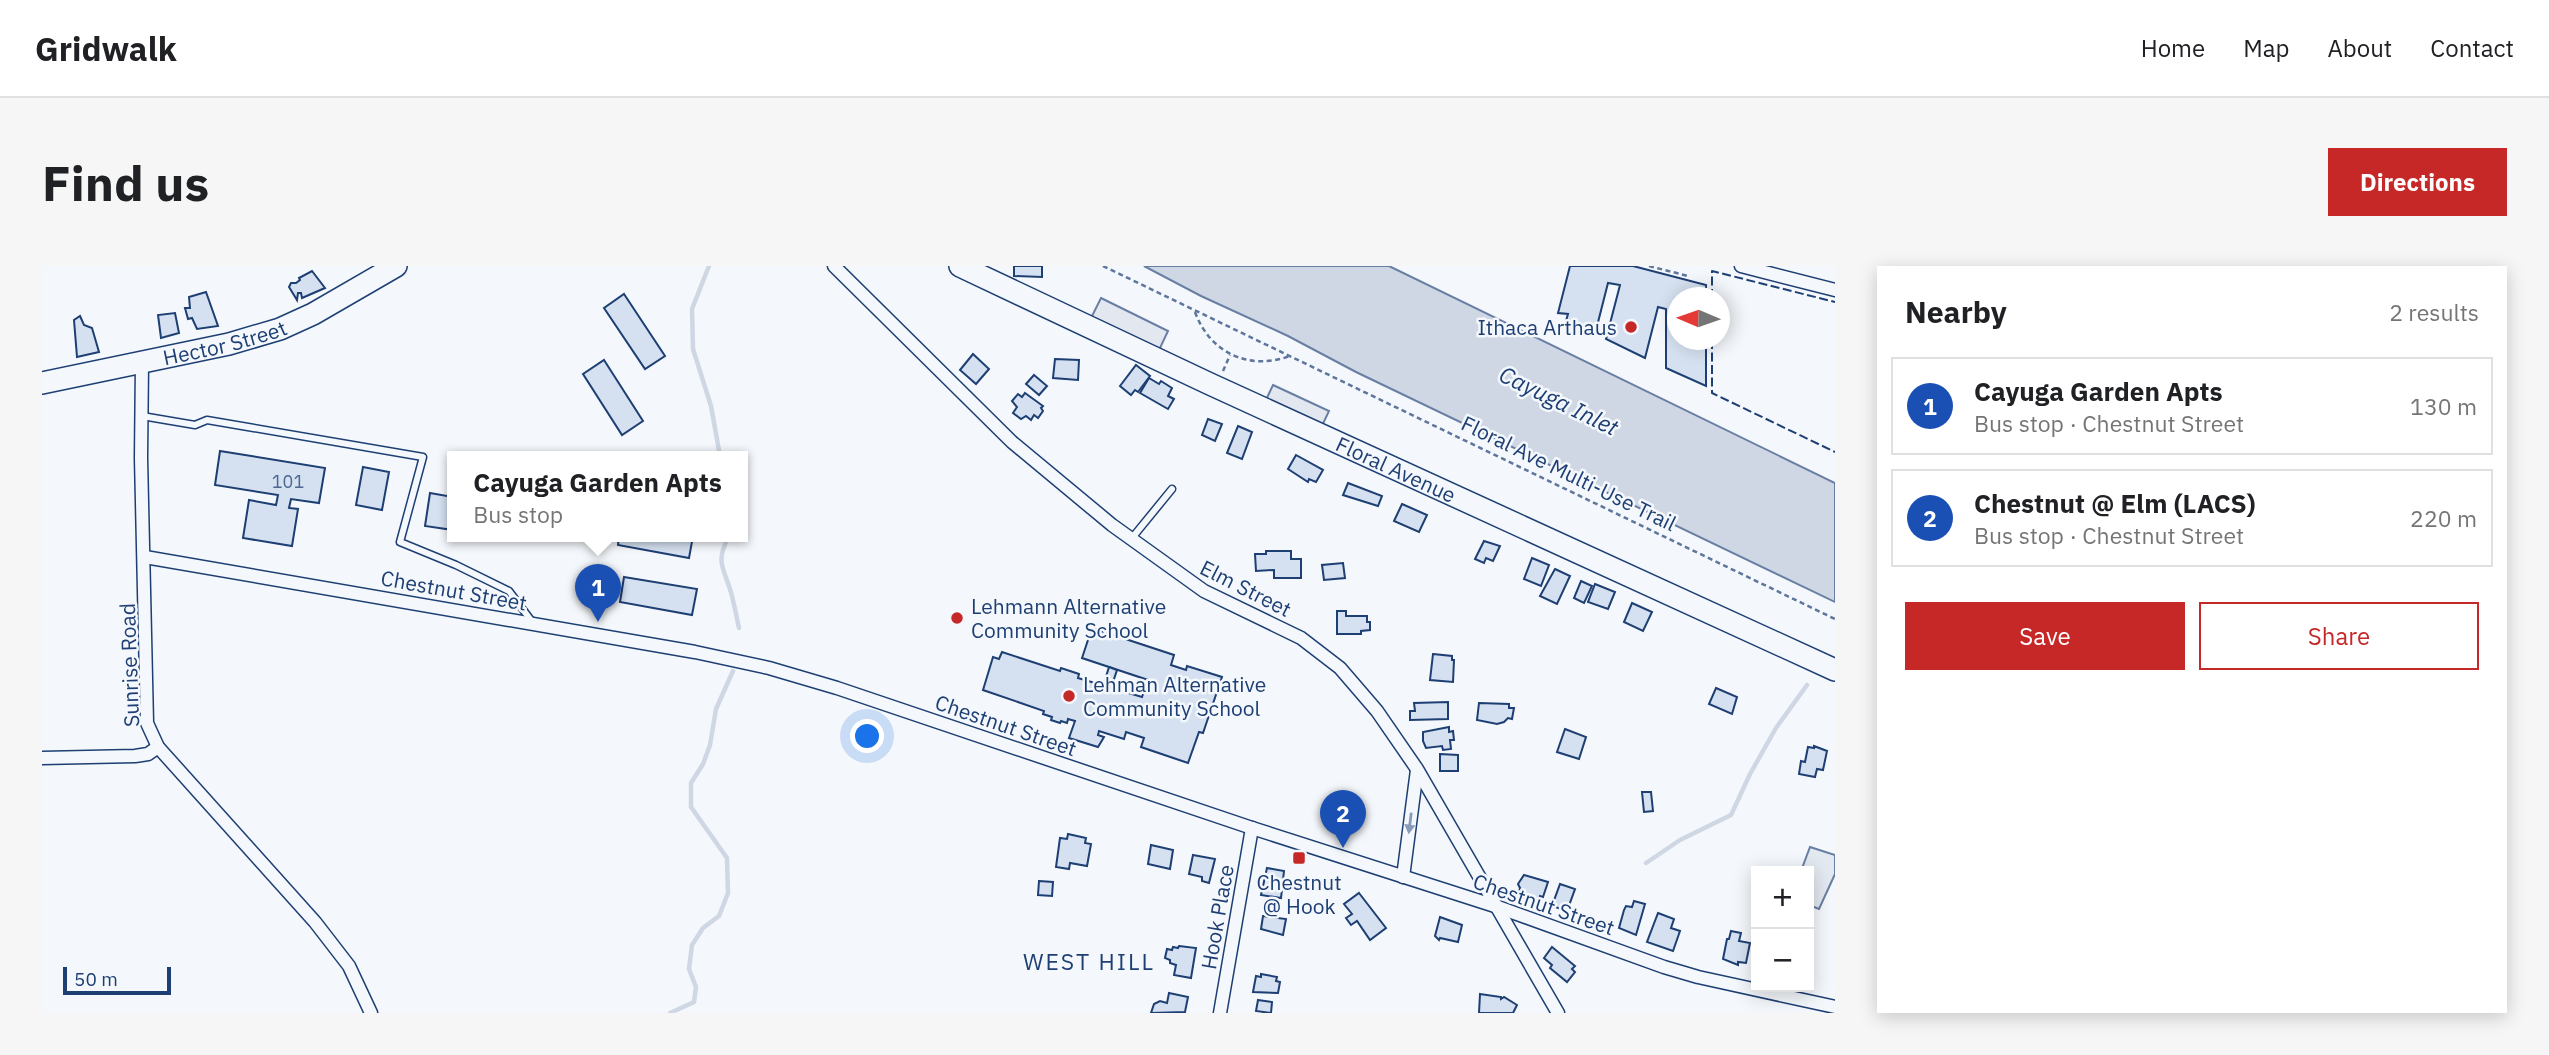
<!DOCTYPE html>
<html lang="en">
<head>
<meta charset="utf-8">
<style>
	body { margin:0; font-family:"IBM Plex Sans",sans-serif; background:#f6f6f6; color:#202124 }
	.controls { position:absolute; right:21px; bottom:21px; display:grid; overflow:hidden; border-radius:0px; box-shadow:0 4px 18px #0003 }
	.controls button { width:63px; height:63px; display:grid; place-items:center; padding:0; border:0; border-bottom:2px solid #e0e0e0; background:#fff; color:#202124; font:35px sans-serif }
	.compass { position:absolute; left:1625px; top:21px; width:63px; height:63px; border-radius:50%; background:#fff; box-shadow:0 4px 18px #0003; rotate:272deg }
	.scale { position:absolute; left:21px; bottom:18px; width:108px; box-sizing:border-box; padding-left:7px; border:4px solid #1d3f73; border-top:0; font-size:19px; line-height:24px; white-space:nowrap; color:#1d3f73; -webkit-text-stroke:5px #f4f7fb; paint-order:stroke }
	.you { position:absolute; left:826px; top:471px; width:24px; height:24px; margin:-18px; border:5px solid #fff; border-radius:50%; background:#1a73e8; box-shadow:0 0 0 10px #1a73e833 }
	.badge { display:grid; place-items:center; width:46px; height:46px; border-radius:50%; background:#c62828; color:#fff; font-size:23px; font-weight:700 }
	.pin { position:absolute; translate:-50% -58px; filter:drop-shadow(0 2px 4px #0008) }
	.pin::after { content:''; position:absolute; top:37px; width:24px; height:21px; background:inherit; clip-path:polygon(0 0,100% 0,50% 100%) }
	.popup { position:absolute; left:405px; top:185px; width:301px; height:91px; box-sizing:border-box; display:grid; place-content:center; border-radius:0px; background:#fff; filter:drop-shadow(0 2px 5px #0005); font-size:23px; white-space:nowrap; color:#757577 }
	.popup b { font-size:26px; color:#202124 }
	.popup::after { content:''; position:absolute; left:50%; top:100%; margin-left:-14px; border:14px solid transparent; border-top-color:#fff }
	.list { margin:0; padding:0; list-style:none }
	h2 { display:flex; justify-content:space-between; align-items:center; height:91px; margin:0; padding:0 28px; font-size:30px }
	h2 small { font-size:23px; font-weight:400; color:#757577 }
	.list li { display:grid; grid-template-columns:46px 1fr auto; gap:21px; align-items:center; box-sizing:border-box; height:98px; margin:0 14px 14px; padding:0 14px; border:2px solid #e0e0e0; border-radius:0px }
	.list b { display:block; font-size:26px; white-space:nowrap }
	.list p { margin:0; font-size:23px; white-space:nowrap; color:#757577 }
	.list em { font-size:23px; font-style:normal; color:#757577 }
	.actions { display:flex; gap:14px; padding:21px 28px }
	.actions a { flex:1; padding:16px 0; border:2px solid #c62828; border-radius:0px; text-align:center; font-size:24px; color:#c62828 }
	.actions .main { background:#c62828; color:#fff }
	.map { position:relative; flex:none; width:1793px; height:747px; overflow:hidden; border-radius:0px }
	header { display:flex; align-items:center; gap:42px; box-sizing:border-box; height:98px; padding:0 35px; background:#fff; border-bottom:2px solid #e0e0e0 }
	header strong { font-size:33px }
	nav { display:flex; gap:38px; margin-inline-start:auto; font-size:24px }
	.intro { display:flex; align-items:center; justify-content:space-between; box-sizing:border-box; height:168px; padding:0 42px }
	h1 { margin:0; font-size:49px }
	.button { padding:18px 32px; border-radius:0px; background:#c62828; color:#fff; font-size:24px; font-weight:700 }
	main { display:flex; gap:42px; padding:0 42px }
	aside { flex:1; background:#fff; border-radius:0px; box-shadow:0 4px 18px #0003 }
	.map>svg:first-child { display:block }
</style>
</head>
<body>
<header>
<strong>Gridwalk</strong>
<nav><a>Home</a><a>Map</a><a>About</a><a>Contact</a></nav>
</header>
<div class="intro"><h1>Find us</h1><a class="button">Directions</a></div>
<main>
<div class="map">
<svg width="1793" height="747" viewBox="0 0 1793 747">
	<rect width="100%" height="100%" fill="#f4f7fb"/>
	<path fill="#e3e9f0" stroke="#687fa3" stroke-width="2" d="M1768,581L1793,589V608L1777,643L1767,639V605H1759Z"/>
	<g fill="#e3e8f0" stroke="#687fa3" stroke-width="2">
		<path d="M1059,32L1126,65L1111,97L1043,64Z"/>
		<path d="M1231,119L1287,145L1279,162L1223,136Z"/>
	</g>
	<path fill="#cfd7e4" stroke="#687fa3" stroke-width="2" d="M1102,0H1347L1793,217V336L1314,106L1246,70L1159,30Z"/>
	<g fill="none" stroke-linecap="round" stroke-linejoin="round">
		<g stroke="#cfd7e4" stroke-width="4.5">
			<path d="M667,0L650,43L651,83L669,140L678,190"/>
			<path d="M687,270C674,295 680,299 688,323C692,336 694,349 697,362"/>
			<path d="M1604,597L1638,574L1689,549L1708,508L1734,462L1765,419"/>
			<path d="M628,747L652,736L654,721L647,703L650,679L661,662L677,650L686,627L685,592L649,541V517L661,498L668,479L674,443L691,405"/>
		</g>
	</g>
	<g fill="#d5e0f0" stroke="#1d3f73" stroke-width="2">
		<path d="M972,0H1000V11L972,10Z"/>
		<path d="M1528,0H1591L1664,19V32H1636V74H1664V120L1624,102V43L1616,41L1603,92L1564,73L1578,19L1566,17L1553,68L1524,55L1526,48L1516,47Z"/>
		<path d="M270,5L283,22L260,32L259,27H256L255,34L247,21L249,17H254L258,14L257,12Z"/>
		<path d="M164,26L176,60L155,63L150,52L146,53L143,42H148L147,31Z"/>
		<path d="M582,28L623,90L603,103L562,42Z"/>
		<path d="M133,47L137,67L119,72L116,49Z"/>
		<path d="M38,50L42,59L50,62L57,86L35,91L32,54Z"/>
		<path d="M931,88L947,103L934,118L918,104Z"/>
		<path d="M1013,93L1037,94L1036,114L1011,112Z"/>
		<path d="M562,94L601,155L580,169L541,108Z"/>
		<path d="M1094,99L1108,110L1096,126L1093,124L1089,129L1078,120Z"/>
		<path d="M992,109L1005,120L997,129L984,118Z"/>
		<path d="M1107,112L1117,118L1119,115L1130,122L1126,130L1132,133L1126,143L1098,127Z"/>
		<path d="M983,127L1001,140L999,142L1001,145L996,152L992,149L989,154L984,150L979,153L971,147L975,141L970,135L976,128L980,131Z"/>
		<path d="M1166,153L1180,158L1173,175L1160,169Z"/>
		<path d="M1196,160L1210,166L1200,193L1185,187Z"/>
		<path d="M178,185L283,202L277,237L249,233L247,242L256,243L250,280L201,272L207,234L234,239L236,229L173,219Z"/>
		<path d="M1254,189L1281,204L1274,216L1267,213L1266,216L1246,203Z"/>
		<path d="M321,201L347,206L340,244L314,239Z"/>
		<path d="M1306,217L1340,230L1336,240L1301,229Z"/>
		<path d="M388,227L411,231V264L383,260Z"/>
		<path d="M1360,238L1385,249L1377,266L1352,255Z"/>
		<path d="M577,270H651L647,292L576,279Z"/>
		<path d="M1442,275L1458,280L1451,295L1444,292L1442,297L1433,293Z"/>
		<path d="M1224,285H1249V293H1259V312H1232V304L1214,305L1213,288H1224Z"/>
		<path d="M1490,292L1507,299L1499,320L1482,313Z"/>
		<path d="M1301,297L1303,312L1282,314L1280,299Z"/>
		<path d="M1513,303L1528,310L1515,338L1498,330Z"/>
		<path d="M582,311L655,323L650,349L578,336Z"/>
		<path d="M1539,315L1550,320L1542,337L1532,332Z"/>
		<path d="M1553,318L1573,326L1566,343L1546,336Z"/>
		<path d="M1590,337L1610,346L1601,365L1582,356Z"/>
		<path d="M1295,345H1304V350H1325V356H1328V364L1319,365V368H1295Z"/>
		<path d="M1050,362L1132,389L1129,399L1144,404L1145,400L1180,411L1161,467L1157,466L1146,497L1099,481L1102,472L1084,466L1082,473L1057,465L1056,469L1062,471L1056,481L1027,472L1033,455L1026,453L1025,457L1019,455L1018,457L1009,454L1010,451L1001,448L1002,445L941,424L951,391L957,393L960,386L1018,405L1019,402L1037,408L1036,412L1100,431L1106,414L1040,392Z"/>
		<path d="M1391,388L1410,390V394H1412L1411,416L1388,414Z"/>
		<path d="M1067,401L1075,404L1069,422L1061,420Z"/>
		<path d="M1674,422L1695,431L1690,448L1667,438Z"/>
		<path d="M1406,436V453L1368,454V445H1373L1372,437Z"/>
		<path d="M1437,437L1467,438V442H1472L1470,453L1466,452L1462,456L1455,458L1435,454Z"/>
		<path d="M1407,461V466L1411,465L1412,474H1408L1409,483L1401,484L1400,480L1384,482L1381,475V466Z"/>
		<path d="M1523,463L1544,471L1537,493L1515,486Z"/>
		<path d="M1772,480L1785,485L1781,504L1775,503L1773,511L1757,508L1759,495L1763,496L1766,481L1772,482Z"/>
		<path d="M1398,488L1416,489V505H1398Z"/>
		<path d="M1600,526H1609L1611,545L1602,546Z"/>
		<path d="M1026,568L1044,572L1043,577L1049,578L1045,600L1028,597L1027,603L1014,601L1018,572L1025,573Z"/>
		<path d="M1109,579L1131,584L1128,603L1106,598Z"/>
		<path d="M1151,589L1173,593L1167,617L1160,615V611L1147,608Z"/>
		<path d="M1225,602L1242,605L1239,632L1219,629Z"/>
		<path d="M1482,609L1506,616L1501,631L1498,630L1497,635L1476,631L1478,622L1476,618Z"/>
		<path d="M997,615L1011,616L1010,630L996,629Z"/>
		<path d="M1518,618L1533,623L1525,645L1510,640Z"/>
		<path d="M1317,627L1344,662L1328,674L1315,655L1309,659L1304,652L1310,648L1302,638Z"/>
		<path d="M1592,635L1603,638L1594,669L1577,662L1582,644L1584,640L1590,641Z"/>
		<path d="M1616,647L1632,653L1629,662L1638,665L1631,685L1605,676Z"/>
		<path d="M1221,650L1244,653L1241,669L1219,663Z"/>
		<path d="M1398,651L1420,659L1416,676L1398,672L1397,674L1393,670Z"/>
		<path d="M1689,665L1699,667L1697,675L1708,677L1704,697L1696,696V699L1681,693L1685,673H1687Z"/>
		<path d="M1137,680L1154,682L1149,712L1132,709L1134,699L1128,697V694L1123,692L1125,683L1130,684L1131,681L1136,682Z"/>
		<path d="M1510,681L1533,700L1530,703L1533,706L1525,716L1508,702L1510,699L1502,692Z"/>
		<path d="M1219,708L1235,711L1234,715L1238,716L1236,727L1211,726L1214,710L1219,711Z"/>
		<path d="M1127,727L1146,731L1143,746L1109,747L1112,738L1118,735L1125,737Z"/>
		<path d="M1438,728L1459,731V733L1462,731L1475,739L1471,747H1437Z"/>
		<path d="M1216,734L1230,736L1229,747L1214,745Z"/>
	</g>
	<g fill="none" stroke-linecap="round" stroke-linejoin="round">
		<g stroke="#1d3f73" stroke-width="9">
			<g id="service">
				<path d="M100,150L153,159L165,154L381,191L358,276L414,299L467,325L491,357"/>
				<path d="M1090,272L1130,223"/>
			</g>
		</g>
		<g stroke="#1d3f73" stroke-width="15">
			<g id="minor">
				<path d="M792,0L970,176L1070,259L1162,325L1259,372L1298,402L1335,445L1375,503L1516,747"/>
				<path d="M1699,0L1793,24"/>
				<path d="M100,96L99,192L105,457L116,481L273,656L307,700L329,747"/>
				<path d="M103,291L653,386L727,402L795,422L1210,562L1453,640L1622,701L1656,711L1793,741"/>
				<path d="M0,492L93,490L106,488L116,481"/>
				<path d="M1361,611L1375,504"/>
				<path d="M1178,747L1210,562"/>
			</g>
		</g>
		<g stroke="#1d3f73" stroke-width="24">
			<g id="primary">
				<path id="s1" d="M918,0L1168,118L1793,404"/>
				<path id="s2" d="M0,117L187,78L238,63L271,48L354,0"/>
			</g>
		</g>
		<g stroke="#5e769c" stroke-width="2.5" stroke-dasharray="5 3.5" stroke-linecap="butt">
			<path d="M1061,0L1793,353"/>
			<path d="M1607,0L1646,10"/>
			<path d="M1153,46C1168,87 1207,105 1248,90"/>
			<path d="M1181,105L1188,89"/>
		</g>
		<use href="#service" stroke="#f4f7fb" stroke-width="6"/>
		<use href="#minor" stroke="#f4f7fb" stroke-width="12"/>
		<use href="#primary" stroke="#f4f7fb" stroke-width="21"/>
		<g stroke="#1d3f73" stroke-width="2" stroke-dasharray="9 3.5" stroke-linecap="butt">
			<path d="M1670,32V5L1793,36"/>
			<path d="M1670,74V127L1793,186"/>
		</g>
	</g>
	<defs><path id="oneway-solid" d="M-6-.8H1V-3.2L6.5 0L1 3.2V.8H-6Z" transform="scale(1.75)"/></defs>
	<use fill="#889bb7" href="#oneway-solid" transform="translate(1368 557) rotate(97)"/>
	<g fill="#c62828" stroke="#f4f7fb" stroke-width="2.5">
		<circle cx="1589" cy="61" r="7"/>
		<circle cx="915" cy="352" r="7"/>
		<circle cx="1027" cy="430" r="7"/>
		<rect x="1250" y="585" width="14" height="14" rx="3.5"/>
	</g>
	<g text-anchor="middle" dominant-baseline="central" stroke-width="5" stroke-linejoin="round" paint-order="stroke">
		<g font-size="18" fill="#4b6792">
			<text x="246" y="215">101</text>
		</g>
		<g font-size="21" fill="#1d3f73" stroke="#f4f7fb" text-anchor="start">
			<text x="1575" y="61" text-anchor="end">Ithaca Arthaus</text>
			<text x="929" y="340">Lehmann Alternative<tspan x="929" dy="24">Community School</tspan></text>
			<text x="1041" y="418">Lehman Alternative<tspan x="1041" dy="24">Community School</tspan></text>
			<text x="1257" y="616" text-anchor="middle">Chestnut<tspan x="1257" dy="24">@ Hook</tspan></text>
		</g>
		<g font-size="21" fill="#1d3f73" stroke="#f4f7fb">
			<text stroke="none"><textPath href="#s2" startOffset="187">Hector Street</textPath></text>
			<text stroke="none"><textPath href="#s1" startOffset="481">Floral Avenue</textPath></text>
			<text transform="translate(1527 207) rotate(26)">Floral Ave Multi-Use Trail</text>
			<text transform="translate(1204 322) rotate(27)">Elm Street</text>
			<text transform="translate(412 324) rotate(10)">Chestnut Street</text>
			<text transform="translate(87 399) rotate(-92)">Sunrise Road</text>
			<text transform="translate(964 459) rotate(19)">Chestnut Street</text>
			<text transform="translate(1502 638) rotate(19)">Chestnut Street</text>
			<text transform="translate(1175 651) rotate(-80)">Hook Place</text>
		</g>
		<g font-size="23" font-style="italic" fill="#1d3f73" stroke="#f4f7fb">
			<text transform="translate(1517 134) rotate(26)">Cayuga Inlet</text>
		</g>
		<g font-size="23" letter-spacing="2" fill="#1d3f73" stroke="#f4f7fb">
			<text x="1047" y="695">WEST HILL</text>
		</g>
	</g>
</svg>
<div class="controls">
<button>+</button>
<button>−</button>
</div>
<svg class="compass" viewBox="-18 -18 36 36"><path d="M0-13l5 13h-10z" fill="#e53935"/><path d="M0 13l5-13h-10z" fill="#757577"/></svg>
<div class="scale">50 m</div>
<div class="you"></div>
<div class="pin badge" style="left:556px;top:356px;background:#1a4fb4">1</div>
<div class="popup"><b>Cayuga Garden Apts</b>Bus stop</div>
<div class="pin badge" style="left:1301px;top:582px;background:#1a4fb4">2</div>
</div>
<aside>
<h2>Nearby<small>2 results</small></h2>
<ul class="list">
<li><span class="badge" style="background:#1a4fb4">1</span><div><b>Cayuga Garden Apts</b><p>Bus stop · Chestnut Street</p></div><em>130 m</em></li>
<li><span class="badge" style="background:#1a4fb4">2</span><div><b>Chestnut @ Elm (LACS)</b><p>Bus stop · Chestnut Street</p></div><em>220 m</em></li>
</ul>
<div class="actions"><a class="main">Save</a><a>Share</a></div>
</aside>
</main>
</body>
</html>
